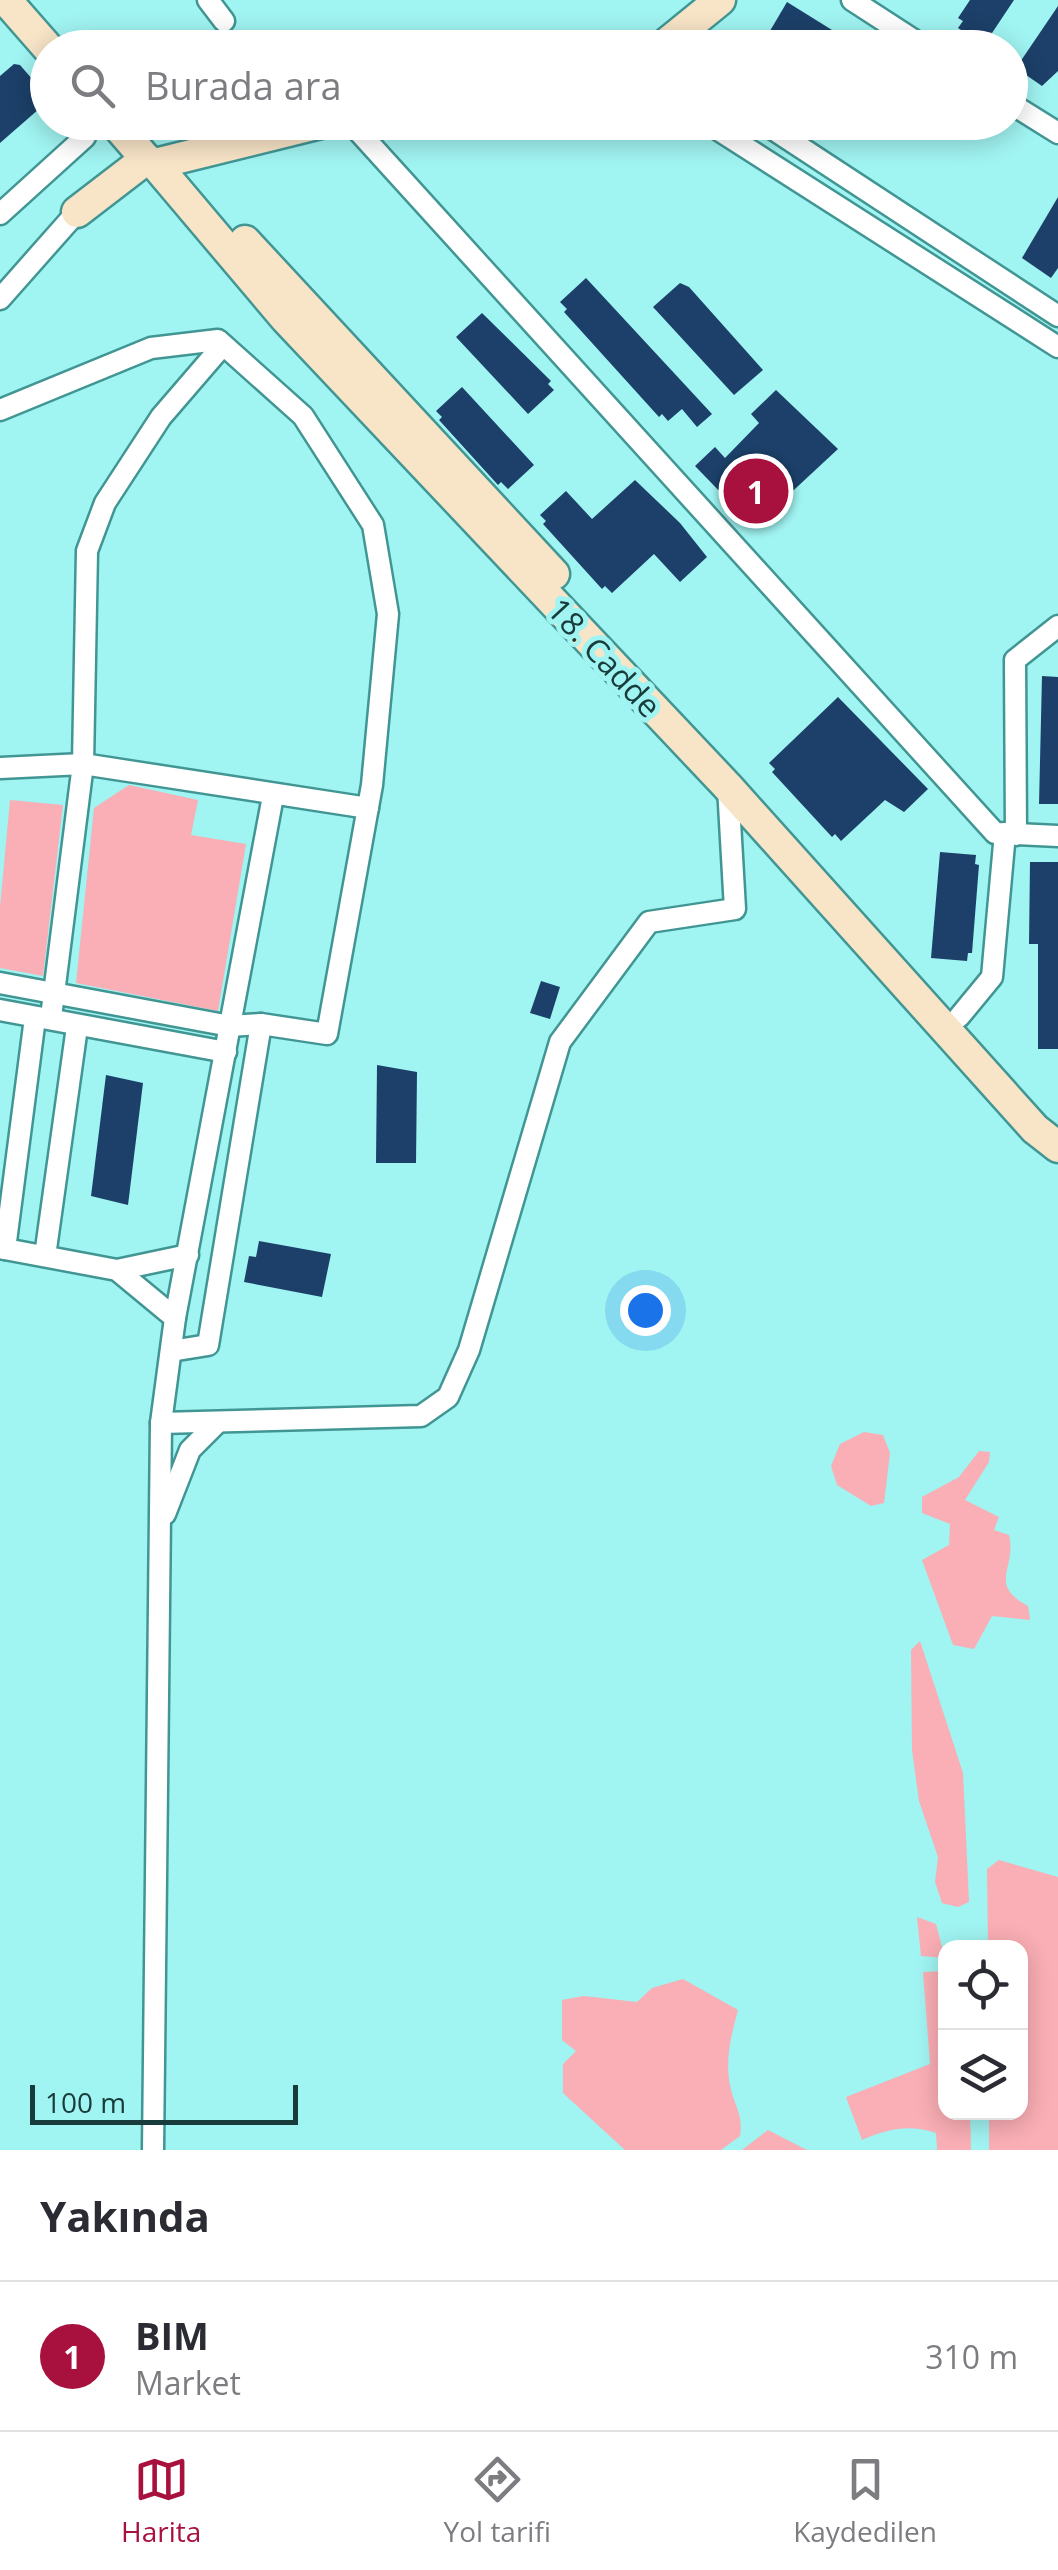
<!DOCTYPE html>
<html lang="tr">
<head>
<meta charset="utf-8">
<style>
	body { margin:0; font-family:"Open Sans",sans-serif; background:#f2f2f3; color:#2b2b33 }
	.controls { position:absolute; right:30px; bottom:30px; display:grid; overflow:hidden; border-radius:20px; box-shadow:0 5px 25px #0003 }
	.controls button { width:90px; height:90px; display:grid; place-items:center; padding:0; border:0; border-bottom:2px solid #e1e1e2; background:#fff; color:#2b2b33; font:50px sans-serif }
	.scale { position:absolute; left:30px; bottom:25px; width:268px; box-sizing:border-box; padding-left:10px; border:5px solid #183c3b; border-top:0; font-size:28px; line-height:35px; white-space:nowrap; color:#183c3b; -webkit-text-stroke:8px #a0f4f2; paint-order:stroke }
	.you { position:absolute; left:645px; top:1310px; width:35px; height:35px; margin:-25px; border:8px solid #fff; border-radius:50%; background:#1a73e8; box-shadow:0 0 0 15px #1a73e833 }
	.badge { display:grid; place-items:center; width:65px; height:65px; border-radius:50%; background:#a8103d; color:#fff; font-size:32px; font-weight:700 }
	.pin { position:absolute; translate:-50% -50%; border:5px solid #fff; box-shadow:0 2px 10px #0006 }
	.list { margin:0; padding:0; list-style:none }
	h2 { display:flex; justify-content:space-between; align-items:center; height:130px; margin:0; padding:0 40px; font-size:42px }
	h2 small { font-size:32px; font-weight:400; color:#7c7c81 }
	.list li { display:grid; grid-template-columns:65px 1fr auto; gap:30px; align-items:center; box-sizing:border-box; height:150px; padding:0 40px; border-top:2px solid #e1e1e2 }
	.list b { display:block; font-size:38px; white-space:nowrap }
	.list p { margin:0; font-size:32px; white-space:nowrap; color:#7c7c81 }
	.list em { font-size:32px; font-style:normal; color:#7c7c81 }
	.icon { flex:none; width:55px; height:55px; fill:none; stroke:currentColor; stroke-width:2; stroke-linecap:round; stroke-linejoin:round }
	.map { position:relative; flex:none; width:1058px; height:2150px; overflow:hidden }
	.search { position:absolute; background:#fff; box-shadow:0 5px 25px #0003; left:30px; right:30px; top:30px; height:110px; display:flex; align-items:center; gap:25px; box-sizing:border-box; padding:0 35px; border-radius:55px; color:#7c7c81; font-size:38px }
	.sheet { height:280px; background:#fff }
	nav { display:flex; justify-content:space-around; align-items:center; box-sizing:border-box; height:140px; border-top:2px solid #e1e1e2; background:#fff; font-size:28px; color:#7c7c81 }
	nav a { display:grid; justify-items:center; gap:5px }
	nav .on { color:#a8103d }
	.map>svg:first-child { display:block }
</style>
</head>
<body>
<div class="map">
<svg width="1058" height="2150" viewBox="0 0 1058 2150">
	<rect width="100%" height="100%" fill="#a0f4f2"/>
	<g fill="#faaeb5">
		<path d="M129,785L198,800L191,835L246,844L218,1011L76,983L94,808Z"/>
		<path d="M10,800L63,805L43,976L0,968V907Z"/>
		<path d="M864,1432L883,1435L890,1453L884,1503L871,1506L837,1485L831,1466L840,1444Z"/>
		<path d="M979,1451L990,1452L989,1462L965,1500L999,1517L994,1530L1009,1535C1017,1569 987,1584 1028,1606L1030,1620L992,1616L974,1649L953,1645L922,1560L949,1545L950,1524L922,1513V1497L959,1477Z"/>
		<path d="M920,1641L963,1773L969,1902L958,1907L942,1903L935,1882L938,1857L919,1801L912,1750L911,1650Z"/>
		<path d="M999,1860L1058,1877V2150H989V2113L1020,2112V1948L988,1947L987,1869Z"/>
		<path d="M917,1917L936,1924L945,1958L921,1956Z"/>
		<path d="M945,1971L946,2112L970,2113L971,2150H937L936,2133C907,2124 889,2129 862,2140L846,2097L930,2064L923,1972Z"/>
		<path d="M683,1979L738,2010C731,2036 724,2062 731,2090C736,2109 743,2115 740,2136L721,2150H625L563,2093V2064L576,2051L562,2040V2000L584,1996L637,2002L652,1988Z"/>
		<path d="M768,2130L805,2149L808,2150H742Z"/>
	</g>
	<g fill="#1c4069">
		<path d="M970,0H1014L984,45L958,28L963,21L958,18Z"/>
		<path d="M787,2L861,48H760Z"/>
		<path d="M1058,6V71L1042,86L1016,68Z"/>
		<path d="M14,64L20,65L46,95L47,102L0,143V76Z"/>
		<path d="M1058,197V268L1051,278L1022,258Z"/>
		<path d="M586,278L712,414L697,427L682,409L668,421L662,414L659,417L564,312L567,309L560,302Z"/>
		<path d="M680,283L689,287L763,370L734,395L653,307Z"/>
		<path d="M482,313L551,381L548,384L554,390L528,414L456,337Z"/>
		<path d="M462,387L534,465L508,489L501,482L498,485L439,420L442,417L436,411Z"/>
		<path d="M776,390L838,449L754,527L695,466L715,447L725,458L759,423L751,414Z"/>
		<path d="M635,480L680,523L707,557L680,582L654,554L612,593L605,586L602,589L543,524L546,521L540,515L566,491L592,519Z"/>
		<path d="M1042,676L1058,677V804H1039Z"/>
		<path d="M838,697L928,789L904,812L885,800L841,841L835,834L832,837L772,772L775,769L769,763Z"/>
		<path d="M940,852L976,855L975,864L979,865L972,953H968L967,961L931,958Z"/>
		<path d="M1030,862H1058V1049H1038V944H1029Z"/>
		<path d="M541,981L560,987L550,1019L530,1013Z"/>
		<path d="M377,1065L417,1072L416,1163H376Z"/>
		<path d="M106,1075L143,1083L128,1205L91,1196Z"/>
		<path d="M259,1241L331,1254L322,1297L244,1282L249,1256L256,1257Z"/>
	</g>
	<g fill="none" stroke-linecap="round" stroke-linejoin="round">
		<g stroke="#419694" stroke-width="25">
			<g id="street">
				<path d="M208,0L224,21"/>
				<path d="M852,0L926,48"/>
				<path d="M1010,103L1058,133"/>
				<path d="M350,122L995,833L1058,836"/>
				<path d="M706,122L1058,347"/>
				<path d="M762,122L1058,316"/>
				<path d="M0,214L85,137"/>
				<path d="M0,299L77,212"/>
				<path d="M0,410L151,348L218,340L303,416L373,525L388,614L372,785L327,1034L261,1024L230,1026L0,983"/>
				<path d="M0,768L83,764L368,808"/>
				<path d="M1016,835L1015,660L1058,626"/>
				<path d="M0,1010L226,1052"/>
				<path d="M51,1017L83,764L87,551L105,503L161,417L223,345"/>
				<path d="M959,1017L992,977L1005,833"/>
				<path d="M0,1248L117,1270L175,1318L161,1423L153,2150"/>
				<path d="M5,1249L35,1018"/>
				<path d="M45,1256L77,1027"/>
				<path d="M117,1270L188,1255"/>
				<path d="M175,1318L273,796"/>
				<path d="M171,1351L208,1345L261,1024"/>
				<path d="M161,1423L421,1416L448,1397L469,1350L560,1042L649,922L735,909L728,787"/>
				<path d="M165,1514L190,1450L217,1423"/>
			</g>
		</g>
		<g stroke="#419694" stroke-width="35">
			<g id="secondary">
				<path d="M6,0L48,48"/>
				<path d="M661,48L720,0"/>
				<path d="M114,122L146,159"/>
				<path d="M155,164L286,319L728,787L1035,1129L1058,1147"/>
				<path d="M77,212L146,159L155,164L325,122"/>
				<path d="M245,241L554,574"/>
			</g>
		</g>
		<use href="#street" stroke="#fff" stroke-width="20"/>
		<use href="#secondary" stroke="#f8e4c7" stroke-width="30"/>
	</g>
	<g text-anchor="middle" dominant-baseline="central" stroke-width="10" stroke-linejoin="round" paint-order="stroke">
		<g font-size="32" fill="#183c3b" stroke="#a0f4f2">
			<text transform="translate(605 657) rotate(47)">18. Cadde</text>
		</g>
	</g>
</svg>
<div class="controls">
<button><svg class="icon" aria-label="locate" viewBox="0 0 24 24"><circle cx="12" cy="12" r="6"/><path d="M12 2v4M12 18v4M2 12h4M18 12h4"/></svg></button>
<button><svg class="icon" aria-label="layers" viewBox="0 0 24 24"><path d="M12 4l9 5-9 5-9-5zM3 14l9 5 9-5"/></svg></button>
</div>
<div class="scale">100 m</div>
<div class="you"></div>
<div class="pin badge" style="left:756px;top:491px">1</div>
<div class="search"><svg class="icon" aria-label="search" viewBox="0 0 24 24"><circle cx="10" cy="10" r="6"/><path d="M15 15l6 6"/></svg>Burada ara</div>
</div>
<section class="sheet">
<h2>Yakında<small></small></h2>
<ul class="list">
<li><span class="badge">1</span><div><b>BIM</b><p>Market</p></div><em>310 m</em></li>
</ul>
</section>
<nav>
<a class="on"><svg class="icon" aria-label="map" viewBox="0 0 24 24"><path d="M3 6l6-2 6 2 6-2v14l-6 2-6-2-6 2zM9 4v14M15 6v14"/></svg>Harita</a>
<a><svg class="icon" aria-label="directions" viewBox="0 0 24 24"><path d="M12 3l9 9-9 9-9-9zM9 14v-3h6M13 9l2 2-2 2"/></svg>Yol tarifi</a>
<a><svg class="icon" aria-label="saved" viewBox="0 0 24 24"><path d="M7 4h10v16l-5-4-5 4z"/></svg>Kaydedilen</a>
</nav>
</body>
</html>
